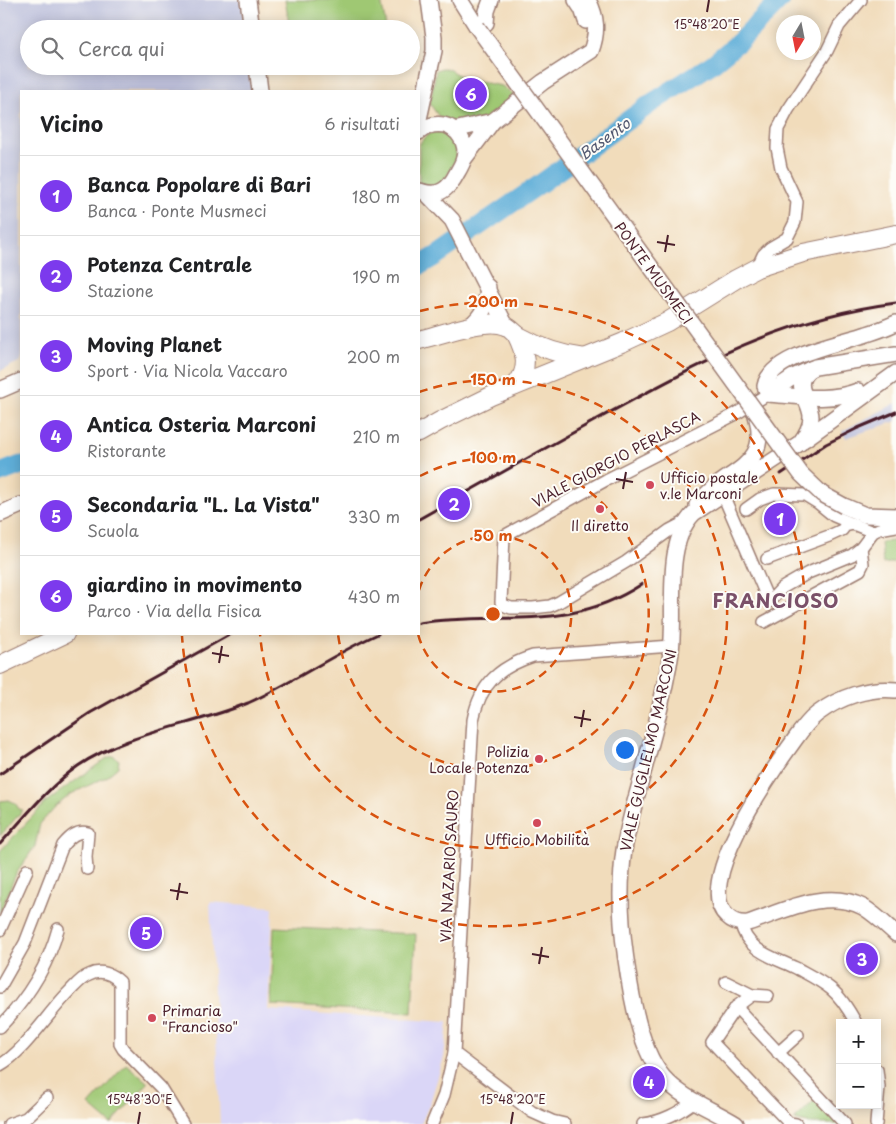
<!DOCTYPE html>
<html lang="it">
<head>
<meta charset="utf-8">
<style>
	body { margin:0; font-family:"Playpen Sans",sans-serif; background:#f2f2f2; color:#202124 }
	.controls { position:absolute; right:15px; bottom:15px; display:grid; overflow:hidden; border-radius:0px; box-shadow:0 2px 12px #0003 }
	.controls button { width:45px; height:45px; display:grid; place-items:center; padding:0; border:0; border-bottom:1px solid #e0e0e0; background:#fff; color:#202124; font:25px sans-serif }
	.compass { position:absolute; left:776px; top:15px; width:45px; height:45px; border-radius:50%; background:#fff; box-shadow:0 2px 12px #0003; rotate:190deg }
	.you { position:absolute; left:624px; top:749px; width:18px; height:18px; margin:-12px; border:4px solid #fff; border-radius:50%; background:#1a73e8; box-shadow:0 0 0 8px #1a73e833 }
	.badge { display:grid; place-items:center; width:32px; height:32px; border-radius:50%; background:#7c3aed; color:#fff; font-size:16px; font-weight:700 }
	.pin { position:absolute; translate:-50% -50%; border:2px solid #fff; box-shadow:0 1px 5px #0006 }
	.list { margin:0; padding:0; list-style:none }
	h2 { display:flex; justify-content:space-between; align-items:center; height:65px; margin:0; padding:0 20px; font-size:21px }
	h2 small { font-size:16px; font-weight:400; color:#757577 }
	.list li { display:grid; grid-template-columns:32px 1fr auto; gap:15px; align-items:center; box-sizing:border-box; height:80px; padding:0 20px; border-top:1px solid #e0e0e0 }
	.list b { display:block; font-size:19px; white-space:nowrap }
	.list p { margin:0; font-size:16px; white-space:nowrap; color:#757577 }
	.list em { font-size:16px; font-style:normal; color:#757577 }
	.icon { flex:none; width:28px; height:28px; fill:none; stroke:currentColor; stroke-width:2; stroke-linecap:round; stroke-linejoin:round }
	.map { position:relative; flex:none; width:896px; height:1124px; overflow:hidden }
	.search { position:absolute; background:#fff; box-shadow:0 2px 12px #0003; left:20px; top:20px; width:400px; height:55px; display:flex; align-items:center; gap:12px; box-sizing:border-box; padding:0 18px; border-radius:28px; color:#757577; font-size:19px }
	.panel { position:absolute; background:#fff; box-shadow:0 2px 12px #0003; left:20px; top:90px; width:400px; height:545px; border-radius:0px }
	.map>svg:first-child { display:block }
</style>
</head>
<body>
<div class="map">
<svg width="896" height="1124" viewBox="0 0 896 1124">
	<rect width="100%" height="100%" fill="#fdfcf7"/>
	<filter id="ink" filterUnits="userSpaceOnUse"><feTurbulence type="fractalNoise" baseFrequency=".02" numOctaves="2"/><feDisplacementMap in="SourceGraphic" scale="10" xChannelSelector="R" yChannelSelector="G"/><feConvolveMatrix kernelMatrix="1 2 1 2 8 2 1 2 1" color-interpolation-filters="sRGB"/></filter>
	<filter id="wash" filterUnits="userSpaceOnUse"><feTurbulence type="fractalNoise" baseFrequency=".0096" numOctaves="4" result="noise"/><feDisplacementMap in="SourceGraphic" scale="20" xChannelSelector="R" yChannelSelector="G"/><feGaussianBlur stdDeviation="1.12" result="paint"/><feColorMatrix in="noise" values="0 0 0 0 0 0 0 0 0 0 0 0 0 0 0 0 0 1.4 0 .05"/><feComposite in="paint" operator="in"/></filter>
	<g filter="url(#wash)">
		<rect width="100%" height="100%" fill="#f1dcbb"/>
		<path fill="#dad6f7" d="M210,902L273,907L268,1010L448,1022L444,1057L430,1103L421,1124H220Z"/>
		<g fill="#c0c2dd">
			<path d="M0,0H242L245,29H29V66H249L252,91H21V361L0,371Z"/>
			<path d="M896,403V421L846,438L842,431Z"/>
		</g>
		<g fill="#9fc873" stroke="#74744f">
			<path d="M285,0H381L386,27L377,29H290Z"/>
			<path d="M442,68L448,69L465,79L502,86L515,96L485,118L461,124L439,117L430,104L436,70Z"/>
			<path d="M442,132C459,138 459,153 452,167C445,182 436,192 419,182V146C423,136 431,131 442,132Z"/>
			<path d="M896,541V562L883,564L881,542Z"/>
			<path d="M113,756L119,760L118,767L106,777L71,794L54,808L40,824L35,846L16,874L0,913V851L47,801L107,758Z"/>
			<path d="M9,800L15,803L19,809L23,810L0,836V801Z"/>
			<path d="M274,927L416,934L412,1013L271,1005Z"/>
			<path d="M126,1064L148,1083L111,1124L89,1105Z"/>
			<path d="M815,1100L839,1124H812L794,1120Z"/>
		</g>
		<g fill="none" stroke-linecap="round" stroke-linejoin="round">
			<g stroke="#5eaed8" stroke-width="19">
				<path d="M419,266L436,256L540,184L650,104L712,64L740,41L780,0"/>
				<path d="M0,473L21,465"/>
			</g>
		</g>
	</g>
	<g filter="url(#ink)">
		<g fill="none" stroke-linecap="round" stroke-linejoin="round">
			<g stroke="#9e7e73" stroke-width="14">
				<g id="street">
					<path d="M757,268L763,255L770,248L787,238L795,222L797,202L781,168L777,148L778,129L788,110L827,51L839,26L861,0"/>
					<path d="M723,495L769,602L782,588L808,573L852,555L861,548L873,532L879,529L896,526"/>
					<path d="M746,509L760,499L774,494L805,495L818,503L834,516L853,524"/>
					<path d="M687,521L670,530L626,562L559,602L550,606L533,608H511L503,605L501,602L504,536L606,480L734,415L768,394"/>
					<path d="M767,559L829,536L842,530L845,526L853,524L873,532"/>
					<path d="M764,622L860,570L863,564L861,548"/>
					<path d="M741,923C746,952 776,958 798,969C809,975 821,981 831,989C841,997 850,1012 856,1023"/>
					<path d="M0,930L27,870"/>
					<path d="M726,982L752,995L736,1007L712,1042L789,1123L796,1124"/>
					<path d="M0,987L25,943L63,845C70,837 77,830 88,833L86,857L87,869"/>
					<path d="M752,995L768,996"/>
					<path d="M736,1007L845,1124"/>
					<path d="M0,1027C26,1000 48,966 58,929"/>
					<path d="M454,1053L532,1112L552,1121L565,1124"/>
					<path d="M778,1053L798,1035"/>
					<path d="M0,1065C24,1052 48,1013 69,992C75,986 81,978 89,975C101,969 112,974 120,982V1044L123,1049L161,1088L183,1124"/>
					<path d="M9,1124L26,1118L47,1098"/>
					<path d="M432,1124L444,1095L454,1053L473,720C480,684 499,667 533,656L672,646"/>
					<path d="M643,1124C661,1122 681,1112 694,1101"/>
					<path d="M876,1124L879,1087L877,1070"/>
				</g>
			</g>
			<g stroke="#9e7e73" stroke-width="18">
				<g id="secondary">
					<path d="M248,0L252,29"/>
					<path d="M460,0L477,27"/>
					<path d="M576,0L582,9L586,21"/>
					<path d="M486,23L487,11L491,0"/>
					<path d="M257,66L260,91"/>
					<path d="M419,119L434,51V37L429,0"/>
					<path d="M454,130L493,121"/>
					<path d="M419,132C426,126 434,123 444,125C458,128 468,144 464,158C463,163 460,168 457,173C449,189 439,198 420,191"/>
					<path d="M464,159L493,121L543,82L591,51C598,32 597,17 588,0"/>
					<path d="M426,193L452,220L506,326"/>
					<path d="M469,327C484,314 486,307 488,287"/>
					<path d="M0,390L21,381"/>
					<path d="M768,394L765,386C770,355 842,343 867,334C877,331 887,327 896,323"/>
					<path d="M768,394L793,377L815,367L896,354"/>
					<path d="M768,394C797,396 830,402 858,391"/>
					<path d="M805,439L896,373"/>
					<path d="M697,505C724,468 774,470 755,412"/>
					<path d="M844,506L865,515L896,516"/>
					<path d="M0,514L21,505"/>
					<path d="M896,690C869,687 839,697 817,714C805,723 797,737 788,749C768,777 693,886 727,916C733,922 740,924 748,923C784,911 825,888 863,907C875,914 886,925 896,934"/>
					<path d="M736,1124C712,1109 682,1099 663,1077C646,1057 637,1022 632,996C623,948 617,899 624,850C629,819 639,789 647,758C656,726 664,692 670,659C678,616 661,546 694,513L800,443C806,435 811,427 811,417C811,400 790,385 810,369"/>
				</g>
			</g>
			<g stroke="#9e7e73" stroke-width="20">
				<g id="primary">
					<path d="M419,340C440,335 487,317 506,326C511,328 514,333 519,336C540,348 561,355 585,358"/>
					<path d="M515,386C530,369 526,354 516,334"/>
					<path d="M419,433L440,421L491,396L624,342L667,322L736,279L757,268L803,253L896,234"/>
					<path d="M0,665L65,634"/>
				</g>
			</g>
			<use href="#street" stroke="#fff" stroke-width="11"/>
			<use href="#secondary" stroke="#fff" stroke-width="15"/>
			<use href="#primary" stroke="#fff" stroke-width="18"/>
			<g stroke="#4a1f2b" stroke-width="3">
				<path d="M781,474L826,444L858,428L896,412"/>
				<path d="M419,519C477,486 536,454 594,421C693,367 782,317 896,303"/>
				<path d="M419,623C501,610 566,634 642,584"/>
				<path d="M0,774L90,713L231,634"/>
				<path d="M0,844C24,818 48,787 78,766C128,732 192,726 248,703C293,683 333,654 378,634"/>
			</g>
			<g stroke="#9e7e73" stroke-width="18" stroke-linecap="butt">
				<path id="secondary-bridge" d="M477,27L801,474L822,494L844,506"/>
			</g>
			<use href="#secondary-bridge" stroke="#fff" stroke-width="15"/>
		</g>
	</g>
	<path fill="none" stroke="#4a1f2b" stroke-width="2" d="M707,12L709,0M657,242L675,245M665,252L668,235M616,479L633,482M623,489L626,472M212,653L229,656M219,663L222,646M574,717L591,720M581,727L584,710M170,890L188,893M177,900L180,883M532,954L549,957M539,964L542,947M138,1124L140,1112M511,1124L513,1112"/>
	<g fill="none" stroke="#d8530f" stroke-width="2.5" stroke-dasharray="9 6">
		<path d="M419 590A78 78 0 1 1 418 634"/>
		<path d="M420 476A156 156 0 1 1 338 634"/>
		<path d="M419 392A234 234 0 1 1 260 634"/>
		<path d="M420 311A312 312 0 1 1 182 636"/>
	</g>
	<g fill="#d1495b" stroke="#fdfcf7" stroke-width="2">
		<circle cx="650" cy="485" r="5"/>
		<circle cx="600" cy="509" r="5"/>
		<circle cx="539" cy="759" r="5"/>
		<circle cx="537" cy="823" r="5"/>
		<circle cx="152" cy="1018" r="5"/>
	</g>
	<g text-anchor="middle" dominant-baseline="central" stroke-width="4" stroke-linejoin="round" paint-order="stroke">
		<g font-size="14" fill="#4a1f2b" stroke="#fdfcf7">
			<text transform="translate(654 273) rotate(54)">PONTE MUSMECI</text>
			<text transform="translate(616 459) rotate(-28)">VIALE GIORGIO PERLASCA</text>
			<text transform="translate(648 750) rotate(-77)">VIALE GUGLIELMO MARCONI</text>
			<text transform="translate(449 866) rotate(-87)">VIA NAZARIO SAURO</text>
		</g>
		<g font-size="14" fill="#4a1f2b" stroke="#fdfcf7" text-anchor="start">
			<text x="660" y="477">Ufficio postale<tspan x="660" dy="16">v.le Marconi</tspan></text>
			<text x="600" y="525" text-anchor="middle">Il diretto</text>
			<text x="529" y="751" text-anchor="end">Polizia<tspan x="529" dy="16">Locale Potenza</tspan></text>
			<text x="537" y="839" text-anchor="middle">Ufficio Mobilità</text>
			<text x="162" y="1010">Primaria<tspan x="162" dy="16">"Francioso"</tspan></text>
		</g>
		<g font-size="15" font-style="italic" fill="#525870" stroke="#fdfcf7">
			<text transform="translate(604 138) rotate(-36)">Basento</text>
		</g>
		<g font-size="19" font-weight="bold" letter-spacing="1" fill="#7a5069" stroke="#fdfcf7">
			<text x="776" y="600">FRANCIOSO</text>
		</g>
	</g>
	<g font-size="12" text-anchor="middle" fill="#4a1f2b" stroke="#fdfcf7" stroke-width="4" stroke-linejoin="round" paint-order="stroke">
		<text x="707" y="29">15°48'20"E</text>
		<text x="140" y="1104">15°48'30"E</text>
		<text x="513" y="1104">15°48'20"E</text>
	</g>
	<circle cx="493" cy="614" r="8" fill="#d8530f" stroke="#fdfcf7" stroke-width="2.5"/>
	<g font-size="15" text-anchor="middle" font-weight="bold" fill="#d8530f" stroke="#fdfcf7" stroke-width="4" stroke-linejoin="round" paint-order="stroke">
		<text x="493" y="307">200 m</text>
		<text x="493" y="385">150 m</text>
		<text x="493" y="463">100 m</text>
		<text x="493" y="541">50 m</text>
	</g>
</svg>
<div class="controls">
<button>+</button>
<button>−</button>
</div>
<svg class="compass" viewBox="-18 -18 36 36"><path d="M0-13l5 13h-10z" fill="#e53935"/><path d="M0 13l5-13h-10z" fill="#757577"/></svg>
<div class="you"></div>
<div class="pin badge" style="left:780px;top:519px">1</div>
<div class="pin badge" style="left:454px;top:504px">2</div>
<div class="pin badge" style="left:862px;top:959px">3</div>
<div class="pin badge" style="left:649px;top:1082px">4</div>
<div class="pin badge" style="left:146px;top:933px">5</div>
<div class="pin badge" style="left:471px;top:94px">6</div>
<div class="search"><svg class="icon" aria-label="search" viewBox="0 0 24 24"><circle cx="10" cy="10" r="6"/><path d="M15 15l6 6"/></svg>Cerca qui</div>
<section class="panel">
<h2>Vicino<small>6 risultati</small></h2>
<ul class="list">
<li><span class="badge">1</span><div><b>Banca Popolare di Bari</b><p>Banca · Ponte Musmeci</p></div><em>180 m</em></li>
<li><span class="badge">2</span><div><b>Potenza Centrale</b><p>Stazione</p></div><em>190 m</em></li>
<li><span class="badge">3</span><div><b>Moving Planet</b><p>Sport · Via Nicola Vaccaro</p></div><em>200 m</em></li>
<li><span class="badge">4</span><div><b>Antica Osteria Marconi</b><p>Ristorante</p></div><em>210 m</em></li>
<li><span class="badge">5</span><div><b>Secondaria &quot;L. La Vista&quot;</b><p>Scuola</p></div><em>330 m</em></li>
<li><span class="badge">6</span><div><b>giardino in movimento</b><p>Parco · Via della Fisica</p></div><em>430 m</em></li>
</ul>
</section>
</div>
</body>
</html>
